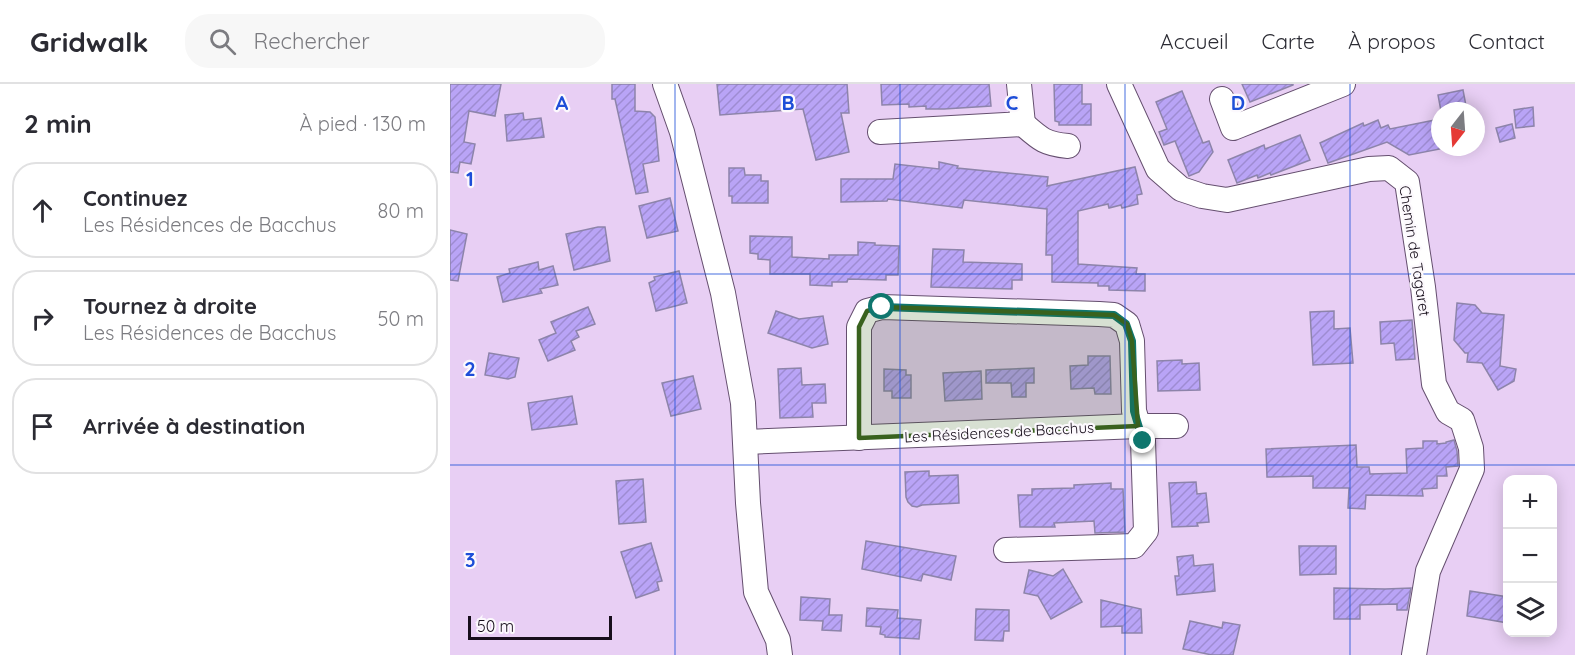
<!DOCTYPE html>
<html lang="fr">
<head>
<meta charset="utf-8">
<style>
	body { margin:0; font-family:Quicksand,sans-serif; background:#f7f7f7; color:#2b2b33 }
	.controls { position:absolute; right:18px; bottom:18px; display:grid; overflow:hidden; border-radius:12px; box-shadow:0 3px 15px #0003 }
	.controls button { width:54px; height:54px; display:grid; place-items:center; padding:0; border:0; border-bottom:2px solid #e1e1e2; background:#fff; color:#2b2b33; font:30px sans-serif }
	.compass { position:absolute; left:981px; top:18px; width:54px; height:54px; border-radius:50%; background:#fff; box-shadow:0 3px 15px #0003; rotate:197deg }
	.scale { position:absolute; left:18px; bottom:15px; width:144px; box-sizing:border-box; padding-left:6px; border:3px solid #170e1b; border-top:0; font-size:16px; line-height:21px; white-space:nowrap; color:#170e1b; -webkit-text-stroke:4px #fcf9fd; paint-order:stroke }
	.stop { position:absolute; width:18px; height:18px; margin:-14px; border:4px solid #0f766e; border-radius:50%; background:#fff }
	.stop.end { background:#0f766e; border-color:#fff; box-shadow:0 2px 6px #0008 }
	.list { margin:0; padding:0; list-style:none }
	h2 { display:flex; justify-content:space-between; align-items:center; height:78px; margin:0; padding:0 24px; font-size:26px }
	h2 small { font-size:20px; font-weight:400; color:#7c7c81 }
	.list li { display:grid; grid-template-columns:39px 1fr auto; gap:18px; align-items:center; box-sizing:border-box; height:96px; margin:0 12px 12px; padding:0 12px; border:2px solid #e1e1e2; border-radius:24px }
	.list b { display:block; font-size:22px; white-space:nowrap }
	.list p { margin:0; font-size:20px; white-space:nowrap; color:#7c7c81 }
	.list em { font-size:20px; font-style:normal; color:#7c7c81 }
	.icon { flex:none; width:33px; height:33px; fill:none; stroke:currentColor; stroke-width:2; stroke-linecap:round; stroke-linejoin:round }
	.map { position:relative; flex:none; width:1125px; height:571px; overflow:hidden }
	header { display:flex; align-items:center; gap:36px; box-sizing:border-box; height:84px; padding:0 30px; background:#fff; border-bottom:2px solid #e1e1e2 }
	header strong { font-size:28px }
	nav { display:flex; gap:33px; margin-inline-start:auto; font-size:21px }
	.search { width:420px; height:54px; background:#f7f7f7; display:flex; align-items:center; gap:15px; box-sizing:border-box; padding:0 21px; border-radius:24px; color:#7c7c81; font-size:22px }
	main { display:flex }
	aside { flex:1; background:#fff }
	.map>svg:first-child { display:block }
</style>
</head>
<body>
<header>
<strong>Gridwalk</strong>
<div class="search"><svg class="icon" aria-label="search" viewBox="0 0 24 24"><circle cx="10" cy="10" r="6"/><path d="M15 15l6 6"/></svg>Rechercher</div>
<nav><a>Accueil</a><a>Carte</a><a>À propos</a><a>Contact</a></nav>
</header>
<main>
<aside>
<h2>2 min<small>À pied · 130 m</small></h2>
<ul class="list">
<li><svg class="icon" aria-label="ahead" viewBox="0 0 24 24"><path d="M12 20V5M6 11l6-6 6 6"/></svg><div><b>Continuez</b><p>Les Résidences de Bacchus</p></div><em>80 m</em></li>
<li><svg class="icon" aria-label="right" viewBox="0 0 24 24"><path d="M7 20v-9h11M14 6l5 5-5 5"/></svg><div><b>Tournez à droite</b><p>Les Résidences de Bacchus</p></div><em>50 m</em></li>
<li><svg class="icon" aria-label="arrive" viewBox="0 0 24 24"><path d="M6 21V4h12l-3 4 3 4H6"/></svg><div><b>Arrivée à destination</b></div></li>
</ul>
</aside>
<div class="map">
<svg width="1125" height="571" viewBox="0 0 1125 571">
	<defs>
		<pattern id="building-hatch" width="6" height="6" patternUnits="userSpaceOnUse" patternTransform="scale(1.5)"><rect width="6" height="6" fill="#b9a4f6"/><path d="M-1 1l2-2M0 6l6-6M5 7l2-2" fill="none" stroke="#9e8cd2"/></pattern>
	</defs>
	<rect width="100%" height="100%" fill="#e8cff4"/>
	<g fill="url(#building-hatch)" stroke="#8d84aa" stroke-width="1.5">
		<path d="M0,0H51L45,32L19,27L14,58L25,60L21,80L10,78L8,89L0,88Z"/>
		<path d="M162,0H185V27L200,28L205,33L209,77L193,80L198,108L186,110L165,15H162Z"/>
		<path d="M267,0H397L399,29H391L399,68L366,76L353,25L270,31Z"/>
		<path d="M431,0H539L541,22L494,25H476V22L459,23V20L432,21Z"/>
		<path d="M604,0H632V20H641V41H609V38L605,37Z"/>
		<path d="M792,0H843V1L800,18Z"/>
		<path d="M1013,6L1017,27H991L988,11Z"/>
		<path d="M732,7L753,59L759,57L763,68L749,88L739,92L725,57L714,61L709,48L717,45L706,18Z"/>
		<path d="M1083,23L1084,42L1066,44L1064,26Z"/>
		<path d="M73,29L74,36L91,34L94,53L57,57L55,31Z"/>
		<path d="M990,35V65L959,71L937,58L878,79L870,59L913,39L914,42L928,36L931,44L938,41L940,45Z"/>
		<path d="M1062,40L1065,54L1050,58L1046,44Z"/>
		<path d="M850,51L860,76L821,91L820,89L808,94L807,91L787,99L778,76L814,61L815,65Z"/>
		<path d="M489,78L508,82L507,84L598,93L597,102L685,83L692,110L687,111L688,120L672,124L671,121L659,124L658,120L628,127V180L687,184L686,190H695V207L659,206V202H648V199L602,198V171H596L597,125L514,116L512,124L438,115L437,117L391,118V95H443L445,80L489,85Z"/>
		<path d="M279,84H294L295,91H311V97H318V119H282V112H279Z"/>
		<path d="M220,114L228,147L197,154L189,122Z"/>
		<path d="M148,143H155L160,177L124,186L116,150Z"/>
		<path d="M0,146L17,150L8,197L0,196Z"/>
		<path d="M300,152L342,153V173L379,175V171H408V158L425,159V161L449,162L448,191H436V196L398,195L397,198H382V202L360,201V190H320V176L308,175V170L300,169Z"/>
		<path d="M483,165L514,166L513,178L572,180V196H562V205L481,203Z"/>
		<path d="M88,178L89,186L103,182L108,201L90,205L92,209L53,218L47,193L60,189L59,185Z"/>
		<path d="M229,187L237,219L206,227L199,199L205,196L204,193Z"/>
		<path d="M1007,219L1025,221L1032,229L1054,231L1050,282L1066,285L1064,297L1048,306L1032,279L1017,278L1018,269H1015L1004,256Z"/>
		<path d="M138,223L145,240L126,247L129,253L121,257L125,266L98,277L89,256L106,249L101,238Z"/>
		<path d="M326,227L349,235L373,232L378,260L362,264L318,249Z"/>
		<path d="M884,227V245L900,244L903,279L863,281L860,228Z"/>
		<path d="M962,236L965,275L946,276L944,259L931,260L930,238Z"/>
		<path d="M39,269L69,274L65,293L58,295L35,291Z"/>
		<path d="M638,272H660L661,310H645L644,304L621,305L620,282L638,281Z"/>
		<path d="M732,276V280L749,279L750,306L708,307L707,277Z"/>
		<path d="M351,284L352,301L375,300L376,319H362L363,333L330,334L328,285Z"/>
		<path d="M584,284V299H576V313H562L561,299H536V286Z"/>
		<path d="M434,285L456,286V291H461V314H442V307H434Z"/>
		<path d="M531,287L532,315L495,317L493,289Z"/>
		<path d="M243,292L251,325L221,332L212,299Z"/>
		<path d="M122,312L127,340L82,346L78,319Z"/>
		<path d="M1004,356L1007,367L1008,382L996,383L997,392H987V404L972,405L973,412L916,411L915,425L898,424L899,404H863V392L817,393L816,365L906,361L907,383H919L920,390L957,389L956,365L973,364V357H987V360L996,359V358Z"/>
		<path d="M479,387V392L508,391L509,419L472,421L467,423L462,422L458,418L456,413L455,388Z"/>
		<path d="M193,395L196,438L169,440L166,397Z"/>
		<path d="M746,398L747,410L756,409L759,438L747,439L748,442L722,443L719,399Z"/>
		<path d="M661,399V405H673L675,448L645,449L644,437L604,439L605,443H570L568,411H582V405L624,404V401Z"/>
		<path d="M416,457L506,472L501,496L473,490L471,497L412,485Z"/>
		<path d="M201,459L212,497L207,498L209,506L186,514L171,468Z"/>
		<path d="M849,462H886V490L850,491Z"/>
		<path d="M743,471L744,482L763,480L765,507L727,511L725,492H729L727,473Z"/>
		<path d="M613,485L632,518L601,535L588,512L574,509L579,486L603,492Z"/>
		<path d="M884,504L935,505L961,504L957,526H947V520L910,521V535H884Z"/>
		<path d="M1020,507L1058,513V539L1017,532Z"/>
		<path d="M351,513L380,515L379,531H392L391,547L372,546L373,537L350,536Z"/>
		<path d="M651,516L691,525L692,549H672V542L651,543Z"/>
		<path d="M417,524L448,526L447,534L471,536L469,555L435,553V551L430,550L431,543L416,542Z"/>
		<path d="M526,525L559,526V547H554L553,557L525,556Z"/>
		<path d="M740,537L772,544L773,538L790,541L783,571H762L733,565Z"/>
	</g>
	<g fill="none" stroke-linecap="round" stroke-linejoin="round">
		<g stroke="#654f6f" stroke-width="26">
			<g id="minor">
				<path d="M215,0L232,48L273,209L293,319L298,419L306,508L328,556L330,571"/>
				<path d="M669,0L708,85L731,105L752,112L777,116L919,85L939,84L957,98L973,203L984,300L998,328L1012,336L1021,364L1022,385L978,487L964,571"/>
				<path d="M772,15L783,44L893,0"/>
				<path d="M573,40C590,55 595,60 618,62"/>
				<path d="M430,48L573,40L569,0"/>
				<path d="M409,354V243L417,227L432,223L649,230L664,231L677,240L682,257L684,327L693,357L696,447L684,462L556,466"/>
				<path d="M296,358L688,342H726"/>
			</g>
		</g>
		<use href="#minor" stroke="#fff" stroke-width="24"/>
	</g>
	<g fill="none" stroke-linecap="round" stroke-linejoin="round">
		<path stroke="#0f766e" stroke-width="8" d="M432,223L664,231L676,240L682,257L684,327L693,357"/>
	</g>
	<path fill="#39621e" fill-opacity="0.2" stroke="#39621e" stroke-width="4.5" stroke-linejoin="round" d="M432,223L664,231L677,240L682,257L688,342L409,354V243L417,227Z"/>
	<path fill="none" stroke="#1d4ed8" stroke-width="1.5" stroke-opacity="0.55" d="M225,0V571M450,0V571M675,0V571M900,0V571M0,190H1125M0,381H1125"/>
	<g text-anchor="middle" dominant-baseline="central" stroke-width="4.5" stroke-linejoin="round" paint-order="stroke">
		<g font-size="15" fill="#170e1b" stroke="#fcf9fd">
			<text transform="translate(965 167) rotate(81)">Chemin de Tagaret</text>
			<text transform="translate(549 348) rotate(-3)">Les Résidences de Bacchus</text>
		</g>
	</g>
	<g font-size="20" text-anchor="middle" font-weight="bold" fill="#1d4ed8" stroke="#fcf9fd" stroke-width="4.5" stroke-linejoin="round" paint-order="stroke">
		<text x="112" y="26">A</text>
		<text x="338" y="26">B</text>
		<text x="562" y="26">C</text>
		<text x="788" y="26">D</text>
		<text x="20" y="102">1</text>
		<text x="20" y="292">2</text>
		<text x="20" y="483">3</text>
	</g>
</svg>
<div class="controls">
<button>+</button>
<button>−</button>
<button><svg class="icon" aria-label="layers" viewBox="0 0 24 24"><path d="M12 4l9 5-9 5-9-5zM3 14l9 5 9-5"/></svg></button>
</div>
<svg class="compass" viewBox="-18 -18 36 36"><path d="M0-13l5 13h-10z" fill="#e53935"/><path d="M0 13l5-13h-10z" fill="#7c7c81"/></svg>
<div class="scale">50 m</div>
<div class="stop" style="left:432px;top:223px"></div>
<div class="stop end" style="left:693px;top:357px"></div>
</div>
</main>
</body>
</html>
